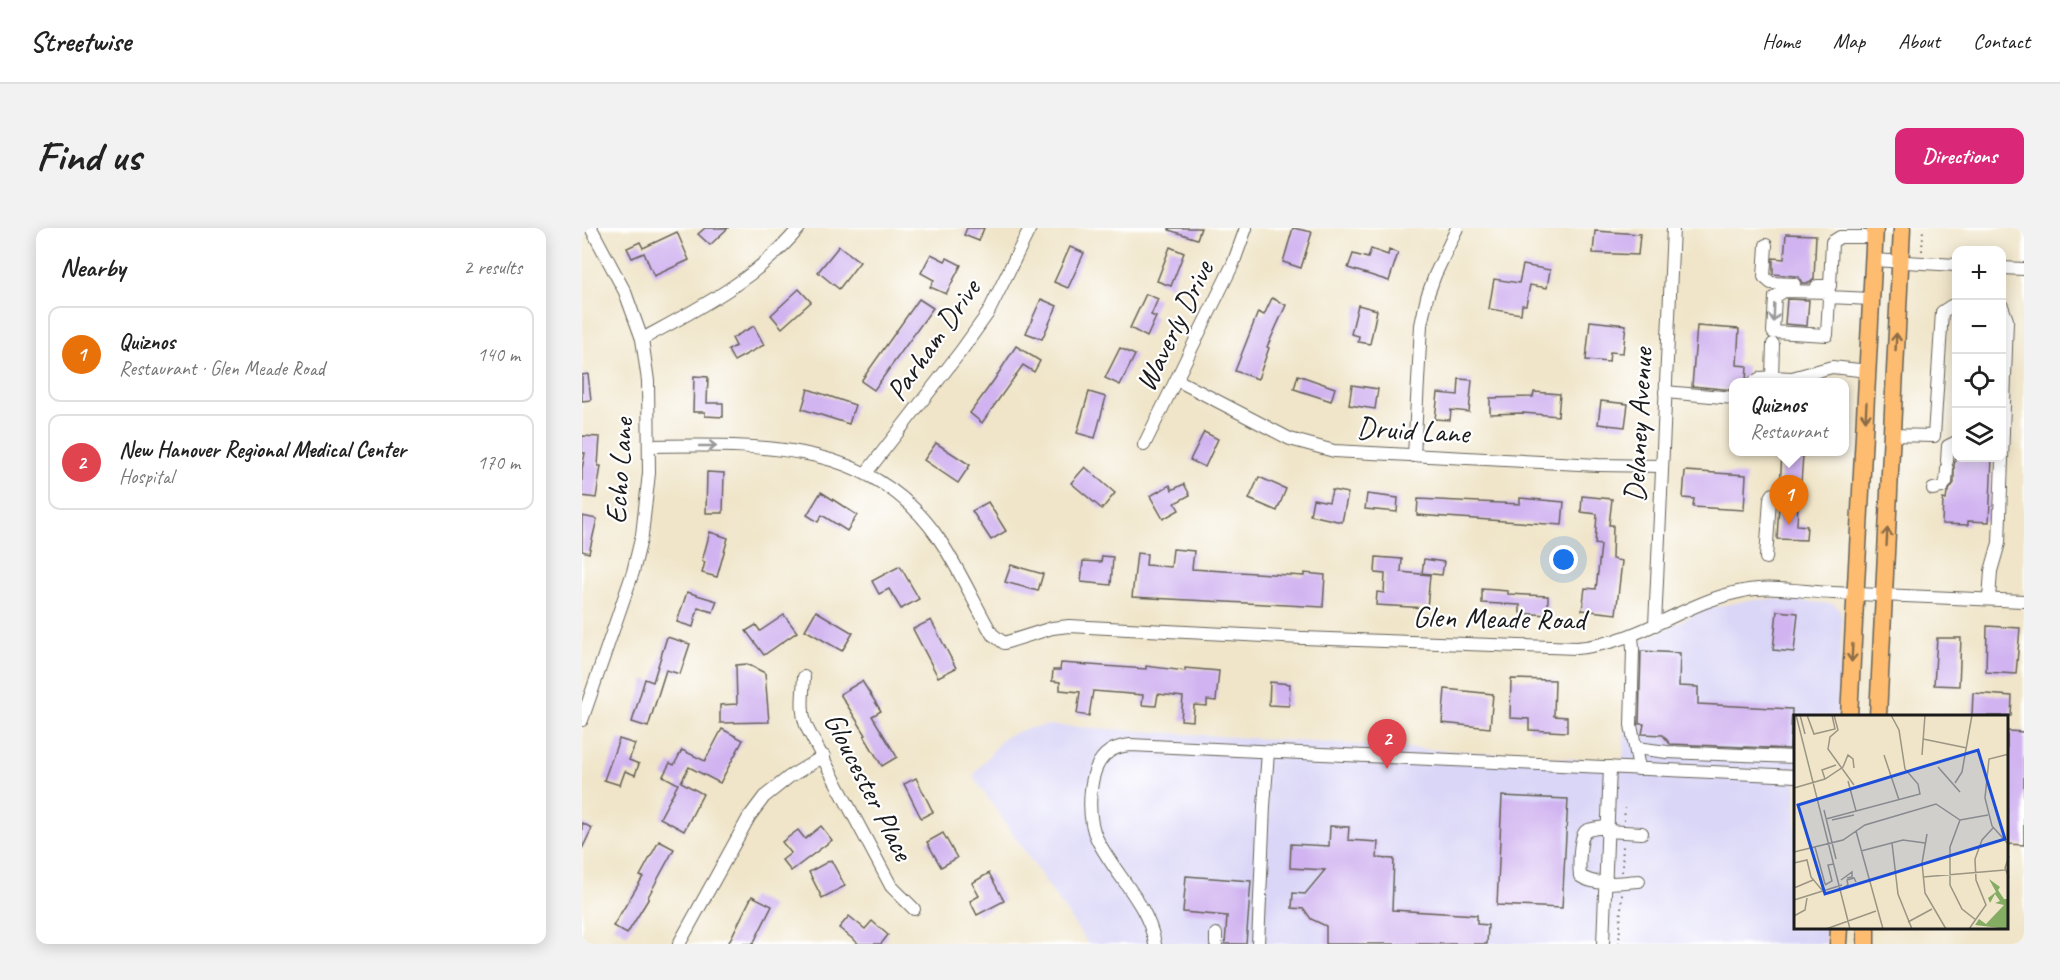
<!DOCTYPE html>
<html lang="en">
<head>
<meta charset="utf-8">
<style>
	body { margin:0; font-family:Caveat,sans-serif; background:#f2f2f2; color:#222 }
	.controls { position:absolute; right:18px; top:18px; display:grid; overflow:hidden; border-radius:12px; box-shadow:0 3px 15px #0003 }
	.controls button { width:54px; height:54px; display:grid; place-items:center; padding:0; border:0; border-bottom:2px solid #e0e0e0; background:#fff; color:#222; font:30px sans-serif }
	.you { position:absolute; left:982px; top:332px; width:21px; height:21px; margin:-15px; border:4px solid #fff; border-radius:50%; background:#1a73e8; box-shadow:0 0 0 9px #1a73e833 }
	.badge { display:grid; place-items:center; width:39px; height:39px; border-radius:50%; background:#db2777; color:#fff; font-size:20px; font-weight:700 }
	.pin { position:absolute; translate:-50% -50px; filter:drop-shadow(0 2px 3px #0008) }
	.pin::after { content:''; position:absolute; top:32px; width:21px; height:18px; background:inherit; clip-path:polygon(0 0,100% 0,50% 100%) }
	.popup { position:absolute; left:1147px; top:150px; width:120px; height:78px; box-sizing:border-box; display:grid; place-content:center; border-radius:12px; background:#fff; filter:drop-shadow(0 2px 4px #0005); font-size:20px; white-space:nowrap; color:#767676 }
	.popup b { font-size:22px; color:#222 }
	.popup::after { content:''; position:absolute; left:50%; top:100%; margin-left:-12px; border:12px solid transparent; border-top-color:#fff }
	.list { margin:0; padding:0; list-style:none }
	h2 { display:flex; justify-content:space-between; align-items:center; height:78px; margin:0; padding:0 24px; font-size:26px }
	h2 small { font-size:20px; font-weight:400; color:#767676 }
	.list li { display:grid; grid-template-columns:39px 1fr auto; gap:18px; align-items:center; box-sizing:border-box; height:96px; margin:0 12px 12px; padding:0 12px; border:2px solid #e0e0e0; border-radius:12px }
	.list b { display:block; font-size:22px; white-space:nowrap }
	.list p { margin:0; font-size:20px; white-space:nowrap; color:#767676 }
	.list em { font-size:20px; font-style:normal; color:#767676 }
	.icon { flex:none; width:33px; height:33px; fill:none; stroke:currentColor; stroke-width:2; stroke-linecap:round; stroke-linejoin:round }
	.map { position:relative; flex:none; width:1442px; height:716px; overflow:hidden; border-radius:12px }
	header { display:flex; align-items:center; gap:36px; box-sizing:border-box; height:84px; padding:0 30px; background:#fff; border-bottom:2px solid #e0e0e0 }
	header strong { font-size:28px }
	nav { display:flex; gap:33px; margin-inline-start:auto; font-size:21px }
	.intro { display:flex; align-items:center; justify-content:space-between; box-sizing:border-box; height:144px; padding:0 36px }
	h1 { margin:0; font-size:42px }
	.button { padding:15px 27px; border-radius:12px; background:#db2777; color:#fff; font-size:21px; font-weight:700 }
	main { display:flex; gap:36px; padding:0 36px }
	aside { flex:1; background:#fff; border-radius:12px; box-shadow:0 3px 15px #0003 }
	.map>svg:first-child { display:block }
</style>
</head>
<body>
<header>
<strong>Streetwise</strong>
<nav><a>Home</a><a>Map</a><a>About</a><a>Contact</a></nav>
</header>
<div class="intro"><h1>Find us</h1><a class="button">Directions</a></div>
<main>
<aside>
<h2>Nearby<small>2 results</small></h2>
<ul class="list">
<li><span class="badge" style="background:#e8710a">1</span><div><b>Quiznos</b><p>Restaurant · Glen Meade Road</p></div><em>140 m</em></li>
<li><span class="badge" style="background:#e0444e">2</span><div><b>New Hanover Regional Medical Center</b><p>Hospital</p></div><em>170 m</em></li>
</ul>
</aside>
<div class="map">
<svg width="1442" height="716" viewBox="0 0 1442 716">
	<rect width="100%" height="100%" fill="#fff"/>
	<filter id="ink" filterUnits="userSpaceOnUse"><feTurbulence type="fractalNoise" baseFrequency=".0167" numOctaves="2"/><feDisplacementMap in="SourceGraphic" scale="12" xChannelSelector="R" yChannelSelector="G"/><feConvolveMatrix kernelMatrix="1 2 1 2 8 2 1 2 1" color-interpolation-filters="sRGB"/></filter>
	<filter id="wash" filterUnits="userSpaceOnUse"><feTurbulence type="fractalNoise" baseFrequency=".008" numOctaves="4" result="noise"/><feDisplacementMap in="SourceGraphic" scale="24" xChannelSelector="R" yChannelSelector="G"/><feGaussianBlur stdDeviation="1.35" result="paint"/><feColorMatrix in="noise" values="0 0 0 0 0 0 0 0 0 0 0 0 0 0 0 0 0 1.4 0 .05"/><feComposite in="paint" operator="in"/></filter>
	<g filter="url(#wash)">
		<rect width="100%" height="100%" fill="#f0e5c9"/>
		<path fill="#dad6f7" d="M1196,371L1252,376L1257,381L1260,391L1255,488H1214V700H1244L1243,716H506L391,548L421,510L443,501L466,497L1041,534L1046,420L1124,381L1168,372Z"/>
		<g id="blocks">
			<g fill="#d0b3f0">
				<path d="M123,0H146L128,17L116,6Z"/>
				<path d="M385,0H402L397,13L382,7Z"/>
				<path d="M587,0H619L615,11L587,2Z"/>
				<path d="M711,0L730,4L719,40L701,34Z"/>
				<path d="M1013,3L1058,6L1056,27L1011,25Z"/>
				<path d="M95,4L107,32L72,48L62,25L50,30L45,20L58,14L61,20Z"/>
				<path d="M1204,6L1234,7L1232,51L1227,55H1220L1217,49L1213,48L1191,46V30L1202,31Z"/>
				<path d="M257,18L278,34L257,61L236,44Z"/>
				<path d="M488,19L502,25L486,60L472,54Z"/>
				<path d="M588,19L602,25L589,58L575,53Z"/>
				<path d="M789,21L806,27L807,22L816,25L807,53L766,40L771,26L786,30Z"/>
				<path d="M349,26L363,33L365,30L379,37L364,66L348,59L352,52L339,45Z"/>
				<path d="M941,37L968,42L965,60L948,57L944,77H940L939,86L907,81L912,51L937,55Z"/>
				<path d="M217,61L229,74L200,100L189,87Z"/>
				<path d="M564,66L576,71L569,87L574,89L565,109L548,100Z"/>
				<path d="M690,70L704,77L685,119L687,120L676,151L653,143L676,84L682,87Z"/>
				<path d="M337,71L351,80L292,162L279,153Z"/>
				<path d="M459,71L475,78L460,111L444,105Z"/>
				<path d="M1205,71L1227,72L1225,98L1203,96Z"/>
				<path d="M776,77L795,82L788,116L776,114L777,108L769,106Z"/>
				<path d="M1008,93L1044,97L1041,125L1028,124L1027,134L1004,132Z"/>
				<path d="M172,98L182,117L152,133L146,122L154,118L150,110Z"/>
				<path d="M1115,98L1157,101L1155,137L1165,138L1164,154H1152V162L1110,158Z"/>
				<path d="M434,118L458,133L452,144L441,137L400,195L388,185L412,152Z"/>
				<path d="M538,120L553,127L538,157L523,150Z"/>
				<path d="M6,146L9,172L0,173V147Z"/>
				<path d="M716,147L753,160L749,173L712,161Z"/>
				<path d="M112,148L126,149L125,175H141V189L123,188V184H111Z"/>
				<path d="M877,151L890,152L887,184L869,182L868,192L853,191L856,165L876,167Z"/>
				<path d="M770,157L796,161L793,181L767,177Z"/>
				<path d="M226,161L273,177L267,196L220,181Z"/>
				<path d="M507,164L524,169L513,210L495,205Z"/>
				<path d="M952,164L978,166L976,188L941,185L908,186V170L951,169Z"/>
				<path d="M1019,173L1046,176L1043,199L1016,196Z"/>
				<path d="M622,204L636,211L623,239L608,232Z"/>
				<path d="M0,208L18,209L16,238H19L14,270L0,268V241L3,225H0Z"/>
				<path d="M354,215L388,237L376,255L342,232Z"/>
				<path d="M1200,225L1221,227L1219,255H1217L1215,297L1225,298L1224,312L1195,311Z"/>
				<path d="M1374,230H1410L1407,294L1386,293V297L1360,296L1361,271L1364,272L1365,265L1372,255V237Z"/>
				<path d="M503,239L533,265L520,281L489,255Z"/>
				<path d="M1103,243L1164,247L1162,282L1111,279L1112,271L1101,270Z"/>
				<path d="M125,244L142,245L141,285H124Z"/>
				<path d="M677,249L704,261L695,283L667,271Z"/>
				<path d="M602,256L608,267L593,275L597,282L581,291L568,268L588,257L590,262Z"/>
				<path d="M750,262L766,265L760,294L728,287L731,271L747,274Z"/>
				<path d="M239,264L275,287L265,303L240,287L236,294L225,287Z"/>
				<path d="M785,266L816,270L815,284L783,281Z"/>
				<path d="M1000,268L1030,271L1027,297H1031L1030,331L1040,333L1034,386L1000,382L1003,360L1014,361L1019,317L1013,316L1015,286L999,284Z"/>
				<path d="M938,270L982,274L980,297L835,287L836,271L938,276Z"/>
				<path d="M406,274L424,303L409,312L390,283Z"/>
				<path d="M0,288L15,291L7,325L0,323Z"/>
				<path d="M128,304L146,310L135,349L120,345L123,334L120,333Z"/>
				<path d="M591,321L612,323L610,341L722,348V345L743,347L741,379L550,369L555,325L565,326L564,337L589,339Z"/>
				<path d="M520,328L531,329L529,357L499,354L501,333L519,334Z"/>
				<path d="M794,329L820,331L819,344L848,347L845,380L794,377L795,364L802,365L803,346L793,345Z"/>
				<path d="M842,331L862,334L860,347L840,345Z"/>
				<path d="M429,337L461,346L456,363L423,354Z"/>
				<path d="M318,338L337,371L319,381L307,361L297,366L290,353Z"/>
				<path d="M900,361L926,363V366L966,368V387L938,385V377L900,375Z"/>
				<path d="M105,364L135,373L131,384L116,380L111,399L95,394Z"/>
				<path d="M234,383L271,405L260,423L223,402Z"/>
				<path d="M1195,383L1216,385L1212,424L1191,422Z"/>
				<path d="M202,387L215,404L182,427L164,403L174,397L178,403Z"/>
				<path d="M349,392L374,440L356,449L331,401Z"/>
				<path d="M1405,398L1438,400L1434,446L1404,444Z"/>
				<path d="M85,409L108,416L98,446L84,442L66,499L50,494L63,451L71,454Z"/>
				<path d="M1355,410H1379L1377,458L1352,457Z"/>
				<path d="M1059,423L1098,425L1097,458L1116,459V476L1210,481L1208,521L1088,516L1081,507L1060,506L1062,496H1057Z"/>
				<path d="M479,435L564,441V438L603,443V440L637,443L634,473L625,472V478L612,477L611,493L599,492L601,469L576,466L574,478L560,477L561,467L511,463L507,488L495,486L498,464L478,462V454L470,453L471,442H478Z"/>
				<path d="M165,436L183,445L187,494L138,495V477L155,476L154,437Z"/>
				<path d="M929,451L973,452L972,488L985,489V504L947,502V491L928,490Z"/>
				<path d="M280,453L299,483L290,488L315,529L300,538L282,508L284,507L258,466Z"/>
				<path d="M688,454L708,456L707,478L687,477Z"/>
				<path d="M863,461L911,466L908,500L860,495Z"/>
				<path d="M1391,465L1430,468L1429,488H1390Z"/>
				<path d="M140,501L161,512L138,555L107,539L99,554L121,566L102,603L78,590L96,556L81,548L88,535L92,537L100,522L123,533Z"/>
				<path d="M1425,503L1442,504V617L1425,616Z"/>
				<path d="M37,511L53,516L47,532L57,536L53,547L43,543L38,557L22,552Z"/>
				<path d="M334,550L351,584L339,590L322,556Z"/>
				<path d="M920,568L986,571L980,680L915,677Z"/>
				<path d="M0,595L10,600L0,621Z"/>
				<path d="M239,598L250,612L209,643L200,632L209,625L200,614L216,602L223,611Z"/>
				<path d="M748,598L767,599L766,612L796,614L795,630L812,631L810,682L895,687V696L906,697L905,716H744V698L729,691L722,681L710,680L711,665L723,666L743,642L708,640L709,616L747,618Z"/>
				<path d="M361,605L375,630L359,639L345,614Z"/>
				<path d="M77,613L92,621L66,669L67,670L45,706L31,698L61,649L58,648Z"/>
				<path d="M249,632L263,658L240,670L227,644Z"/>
				<path d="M407,645L422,673L395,687L388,673L397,668L390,655Z"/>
				<path d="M604,648L669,653L664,716H643L645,688L601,684Z"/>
				<path d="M170,668L190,678L171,716H146Z"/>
				<path d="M267,688L283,701L290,693L306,707L299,716H277L257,700Z"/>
			</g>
		</g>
	</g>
	<g filter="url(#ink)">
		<use href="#blocks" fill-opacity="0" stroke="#666259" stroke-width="1.5"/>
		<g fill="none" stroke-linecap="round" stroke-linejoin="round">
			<g stroke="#666259" stroke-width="14">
				<g id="minor">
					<path d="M1184,17L1182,49L1189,55L1212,56"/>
					<path d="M1291,32L1374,37"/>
					<path d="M1420,40L1442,41"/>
					<path d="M1235,58H1248L1250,14L1258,9H1292"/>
					<path d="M1247,69V64L1202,63L1193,69L1191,104L1245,107L1247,69L1289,71"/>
					<path d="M60,111C117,80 175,51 217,0"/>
					<path d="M1191,116L1190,149L1210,150L1250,139L1286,143"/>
					<path d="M595,152L708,211L752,223L1016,237L1080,238"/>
					<path d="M1172,154L1179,150L1190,149"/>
					<path d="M1083,164L1152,170"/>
					<path d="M1310,207L1352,208L1360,84L1369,78H1374"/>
					<path d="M562,217L651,36L664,0"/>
					<path d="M67,218C174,217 289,210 357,311C377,340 392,375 410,406L422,415L470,400L487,398L721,410L994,420C1059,415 1101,374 1161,363C1190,357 1222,364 1251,365C1315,368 1378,370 1442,373"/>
					<path d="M832,228L839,97L845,69L853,47L875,0"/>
					<path d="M1365,233L1366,218L1374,214"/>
					<path d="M284,245L379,123L406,85L448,0"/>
					<path d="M1351,261L1360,259L1364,254L1365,241"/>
					<path d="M1184,330L1188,271L1191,266"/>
					<path d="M1407,371L1409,343L1417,315L1425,92L1420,78"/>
					<path d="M1073,397L1091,0"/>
					<path d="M1050,408L1051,421L1049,497L1057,541"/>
					<path d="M222,449C221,467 218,483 225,500L309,658L332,681"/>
					<path d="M0,492L51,344L60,307L67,245L66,153L60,111L43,64L9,0"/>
					<path d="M1054,520L1085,524L1214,529"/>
					<path d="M1024,599C1018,600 1009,600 1004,603C997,608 997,639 998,648C1015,659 1038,654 1057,653"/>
					<path d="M1024,603L1060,605"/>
					<path d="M634,706V716"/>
					<path d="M97,716L167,589L182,569L207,549L242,528"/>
					<path d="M573,716C566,675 533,647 515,611C505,591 505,544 523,527C530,520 538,518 548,517L1214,548"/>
					<path d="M676,716L682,578L686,524"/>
					<path d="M1021,716L1028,539"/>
				</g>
			</g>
			<g stroke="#666259" stroke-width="19">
				<g id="major">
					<path d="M1267,488L1293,0"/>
					<path d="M1296,488L1320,0"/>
					<path d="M1256,716L1257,700"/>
					<path d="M1284,716V700"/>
				</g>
			</g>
			<g stroke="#666259" stroke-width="2" stroke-dasharray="1.5 4.5" stroke-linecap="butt">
				<path d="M1340,23L1341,0"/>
				<path d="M1042,593L1043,580"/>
				<path d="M1040,644L1041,614"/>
				<path d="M1037,716L1040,665"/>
			</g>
			<use href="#minor" stroke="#fff" stroke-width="12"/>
			<use href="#major" stroke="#fdbc6f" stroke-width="16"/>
		</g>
		<defs><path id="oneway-shaft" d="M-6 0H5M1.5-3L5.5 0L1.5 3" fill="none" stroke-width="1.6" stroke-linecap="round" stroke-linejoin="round" transform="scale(1.5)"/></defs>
		<g stroke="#999">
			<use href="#oneway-shaft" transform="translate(1192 85) rotate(92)"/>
			<use href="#oneway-shaft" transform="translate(126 218)"/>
		</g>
		<g stroke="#8c6c46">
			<use href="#oneway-shaft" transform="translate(1314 114) rotate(-87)"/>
			<use href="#oneway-shaft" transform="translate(1284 184) rotate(93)"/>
			<use href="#oneway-shaft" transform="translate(1305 309) rotate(-87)"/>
			<use href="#oneway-shaft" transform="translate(1270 425) rotate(93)"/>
		</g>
	</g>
	<g text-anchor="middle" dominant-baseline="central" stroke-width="4.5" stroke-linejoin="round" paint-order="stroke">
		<g font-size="30" fill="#1c1c1c" stroke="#fff">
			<text transform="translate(592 98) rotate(-64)">Waverly Drive</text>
			<text transform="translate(351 112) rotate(-55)">Parham Drive</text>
			<text transform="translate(1056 197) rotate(-87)">Delaney Avenue</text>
			<text transform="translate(831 202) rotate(3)">Druid Lane</text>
			<text transform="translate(37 243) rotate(-86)">Echo Lane</text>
			<text transform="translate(917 390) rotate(1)">Glen Meade Road</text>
			<text transform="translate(287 558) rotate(63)">Gloucester Place</text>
		</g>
	</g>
	<g transform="translate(1212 487)">
		<rect width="214" height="214" fill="#f0e5c9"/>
		<path d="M195,164L206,172L204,175L210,184H214V214L181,210L185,204L192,209L210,190L201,188L206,186L201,179L196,188L194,183L202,177Z" fill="#84ac63"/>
		<path fill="none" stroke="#9b9584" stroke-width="1.5" d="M2,0L56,214M6,0L11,19M13,0L20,19L41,14L38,0M40,0L44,15L36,22L34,34L60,70M147,0H174M129,24L173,33M215,39L195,44L191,83L198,111L215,130M90,40L105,85M128,40L131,0M144,52L166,77M31,64L28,55L42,50M54,66L62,96M161,68L168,57L178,0M0,73L31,64L49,52L54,40L59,44L60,53M30,95L42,144M32,104L126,79L124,69L111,54L105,15L97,0M38,105L60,100M166,105L156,132V170L168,194L182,205M62,116L89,214M133,119L128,148L131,178L152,214M98,128L104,179L118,214M21,132L31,169M67,136L109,125L131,128M0,137L49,125L71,110L142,89L166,105L194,100M215,141L211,153L215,163M0,148L13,145L17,162L28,175M129,162L211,155M47,165L58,157V162L53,163M31,170L38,166L34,150L40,149M0,173L19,165M49,173L54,170L53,165L60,163L62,167M0,185L48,170M0,201L11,195L13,183M114,207L138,194M32,214L82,196M175,214L192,190L182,165L181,144L188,125L199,113"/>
		<path fill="#1d4ed8" fill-opacity="0.15" stroke="#1d4ed8" stroke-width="3" d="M184,35L211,124L31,179L4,90Z"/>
		<rect width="214" height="214" fill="none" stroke="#1c1c1c" stroke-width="3"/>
	</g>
</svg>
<div class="controls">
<button>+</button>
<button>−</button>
<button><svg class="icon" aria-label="locate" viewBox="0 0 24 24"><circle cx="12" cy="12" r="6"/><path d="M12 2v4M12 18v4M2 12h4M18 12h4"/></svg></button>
<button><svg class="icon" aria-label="layers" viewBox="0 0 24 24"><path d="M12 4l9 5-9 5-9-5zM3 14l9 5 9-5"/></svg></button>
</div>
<div class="you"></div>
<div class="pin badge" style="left:1207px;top:297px;background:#e8710a">1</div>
<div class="popup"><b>Quiznos</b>Restaurant</div>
<div class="pin badge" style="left:805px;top:541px;background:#e0444e">2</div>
</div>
</main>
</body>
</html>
